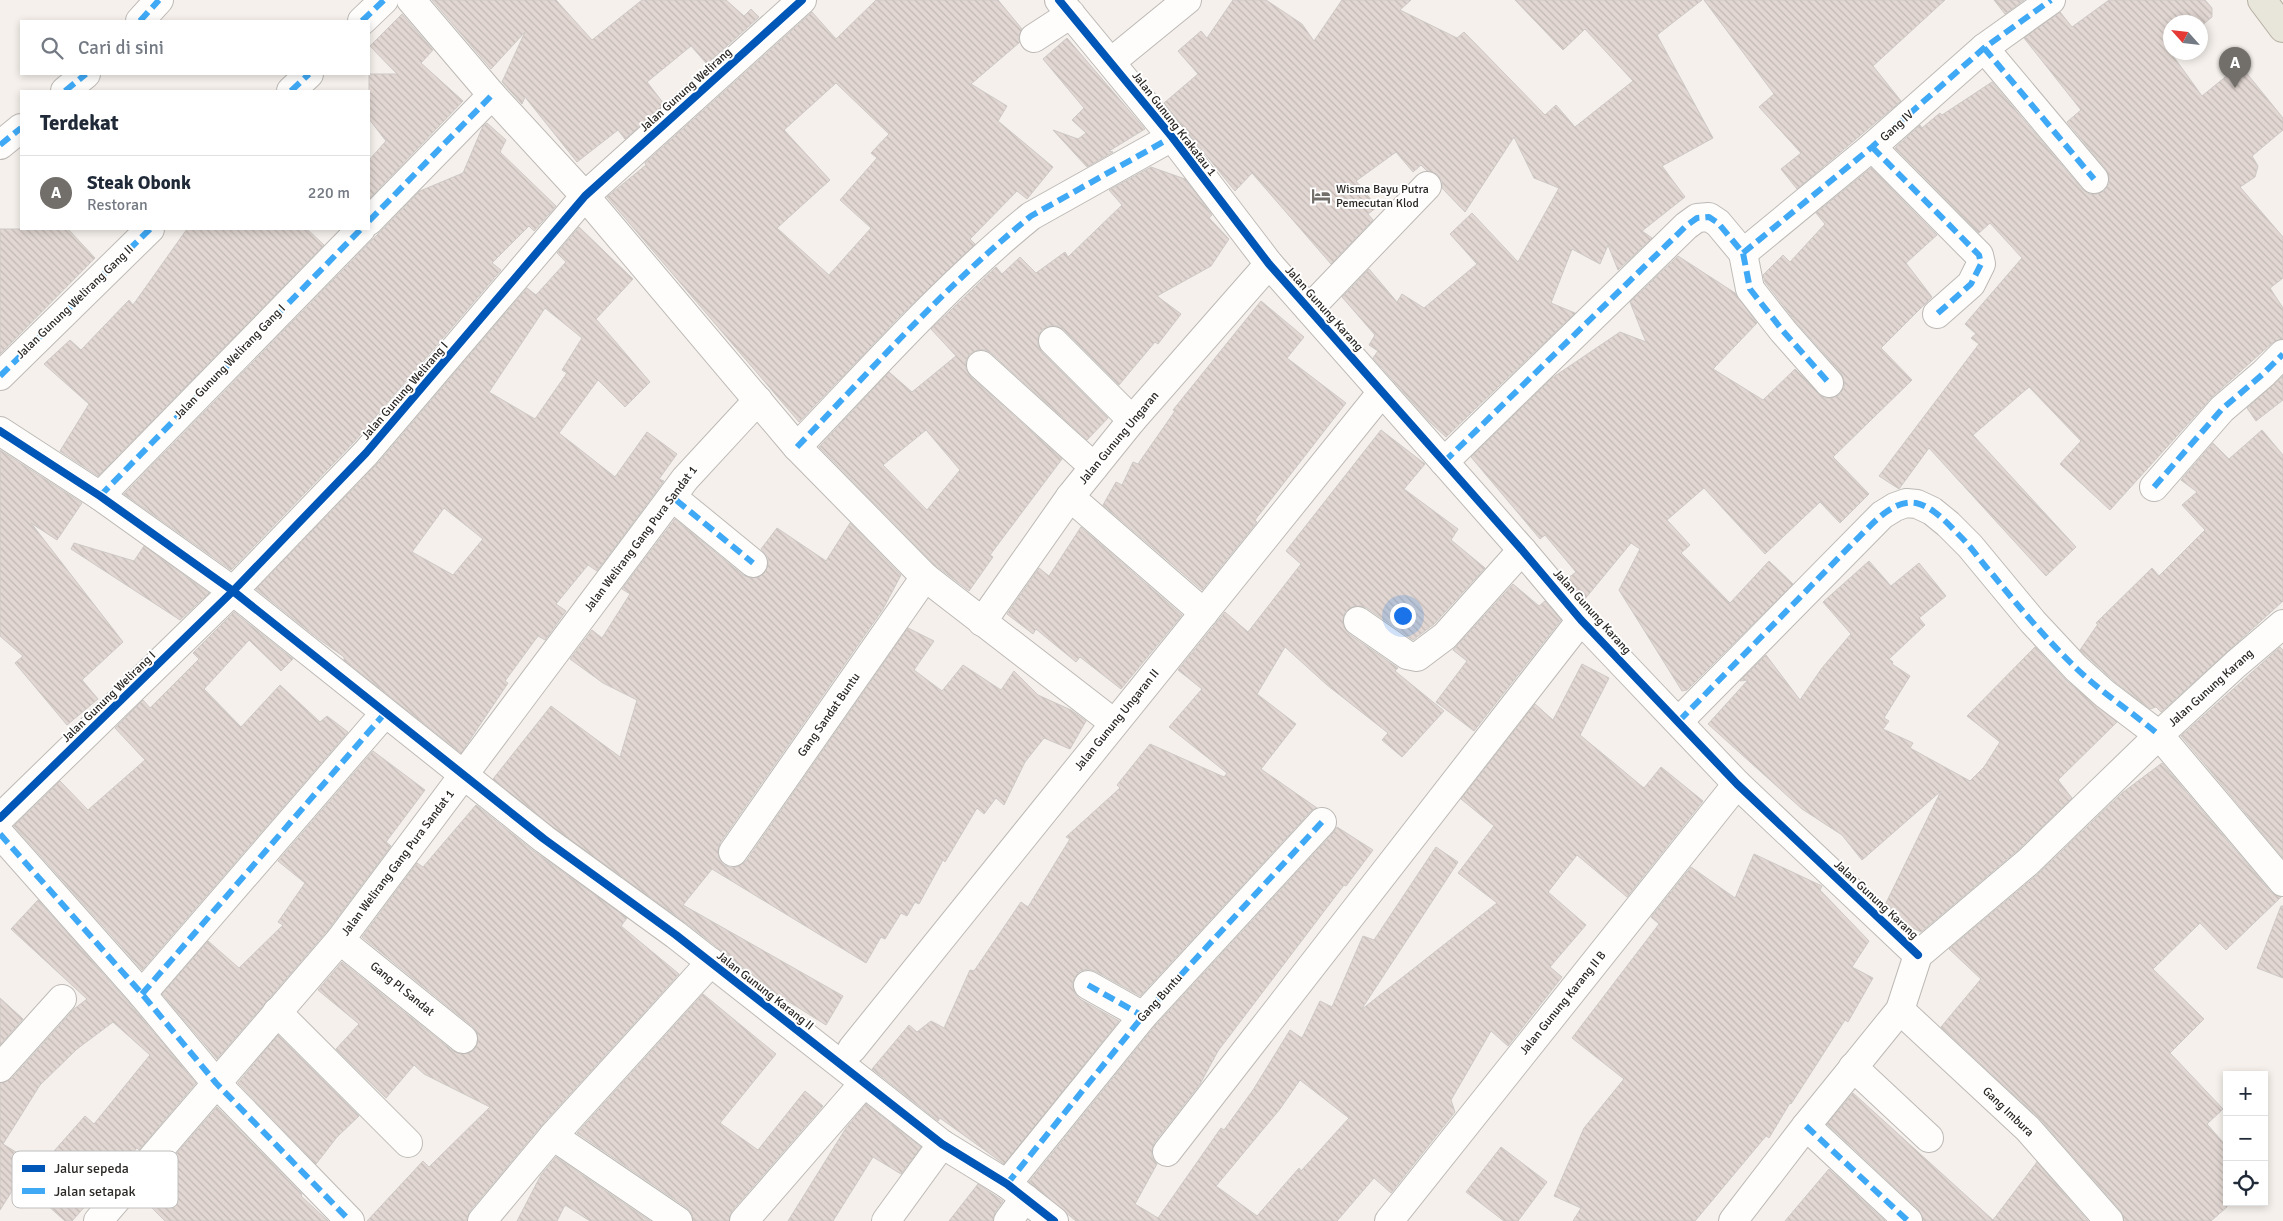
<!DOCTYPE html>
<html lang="id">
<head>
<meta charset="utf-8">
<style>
	body { margin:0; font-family:Signika,sans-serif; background:#f6f6f7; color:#1f2937 }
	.controls { position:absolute; right:15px; bottom:15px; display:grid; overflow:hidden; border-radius:0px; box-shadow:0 2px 8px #0003 }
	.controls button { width:45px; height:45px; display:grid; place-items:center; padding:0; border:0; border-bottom:1px solid #e0e1e3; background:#fff; color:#1f2937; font:25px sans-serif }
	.compass { position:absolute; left:2163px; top:15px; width:45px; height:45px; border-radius:50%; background:#fff; box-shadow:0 2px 8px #0003; rotate:297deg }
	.you { position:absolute; left:1402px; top:615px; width:18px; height:18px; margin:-12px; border:4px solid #fff; border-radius:50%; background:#1a73e8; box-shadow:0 0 0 8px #1a73e833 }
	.badge { display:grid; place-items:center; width:32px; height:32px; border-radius:50%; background:#726e6a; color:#fff; font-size:16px; font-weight:700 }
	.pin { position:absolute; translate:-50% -41px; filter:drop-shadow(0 1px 2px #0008) }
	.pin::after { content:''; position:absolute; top:26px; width:18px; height:15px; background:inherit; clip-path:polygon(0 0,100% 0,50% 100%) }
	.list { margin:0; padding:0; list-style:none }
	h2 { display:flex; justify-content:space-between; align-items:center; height:65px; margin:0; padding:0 20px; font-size:21px }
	h2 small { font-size:16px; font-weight:400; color:#747a83 }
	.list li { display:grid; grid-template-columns:32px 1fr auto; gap:15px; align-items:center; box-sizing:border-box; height:75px; padding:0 20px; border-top:1px solid #e0e1e3 }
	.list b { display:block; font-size:19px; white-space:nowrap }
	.list p { margin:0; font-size:16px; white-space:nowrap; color:#747a83 }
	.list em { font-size:16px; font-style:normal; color:#747a83 }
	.icon { flex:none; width:28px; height:28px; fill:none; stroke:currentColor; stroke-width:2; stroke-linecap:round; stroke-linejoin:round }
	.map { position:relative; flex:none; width:2283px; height:1221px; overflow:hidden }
	.search { position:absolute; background:#fff; box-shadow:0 2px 8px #0003; left:20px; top:20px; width:350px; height:55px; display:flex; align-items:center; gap:12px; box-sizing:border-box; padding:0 18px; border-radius:0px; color:#747a83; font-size:19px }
	.panel { position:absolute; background:#fff; box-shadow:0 2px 8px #0003; left:20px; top:90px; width:350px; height:140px; border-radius:0px }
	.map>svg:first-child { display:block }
</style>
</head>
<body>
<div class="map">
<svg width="2283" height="1221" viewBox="0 0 2283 1221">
	<defs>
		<pattern id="building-back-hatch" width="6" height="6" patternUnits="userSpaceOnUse" patternTransform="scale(1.25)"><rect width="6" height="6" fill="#e2d7d2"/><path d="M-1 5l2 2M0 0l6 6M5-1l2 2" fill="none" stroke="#c2b9b4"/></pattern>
	</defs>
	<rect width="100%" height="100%" fill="#f5f0eb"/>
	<g fill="url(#building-back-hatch)" stroke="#cdc9c6" fill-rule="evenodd">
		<path d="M432,0H556L592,40L642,0H726L744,16L751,9L759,17L707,64L691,46L647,82L664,104L625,139L618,130L577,162L525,97L522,104L502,82L525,32L491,69Z"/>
		<path d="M876,0H998L1022,29L1018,38L1020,42L971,84L1007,106L998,121L1053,167L1027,199L1017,191L970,239L975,244L899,317L799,422L607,197L646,165L645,163L812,12L836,39ZM836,83L889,134L871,153L877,158L840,200L871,228L829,275L777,228L830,180L784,130Z"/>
		<path d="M1233,0H1266L1302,24L1314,41L1342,0H1411L1400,10L1457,38L1464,32L1545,115L1556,105L1575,127L1633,81L1585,29L1563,50L1515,0H1702L1657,35L1713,138L1662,166L1685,197L1642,231L1652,238L1618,270L1608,245L1600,264L1572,249L1551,303L1575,313L1446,437L1430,422L1373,358L1378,351L1369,345L1375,335L1342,297L1369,269L1397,302L1402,294L1424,308L1477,264L1450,234L1472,213L1518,262L1559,188L1534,178L1514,137L1465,212L1442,188V181L1437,174L1427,171L1421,165L1413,172L1396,152L1356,181L1377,207L1368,214L1373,220L1331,264L1252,173L1235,191L1164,103L1198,74L1178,51L1201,31L1207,38Z"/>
		<path d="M1704,0H1945L1873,66L1901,101L1797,189L1781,169L1801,153L1759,107L1774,94Z"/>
		<path d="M1994,0H2024L2005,14Z"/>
		<path d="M2109,0H2205L2212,8V17L2200,27V22H2170L2171,53L2202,96L2240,65L2283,118V130L2252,156L2258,166L2255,177L2240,187L2283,237V278L2270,288L2283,308V339L2272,343L2212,397L2110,510L2060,464L2081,441L2029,387L1973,435L2076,547L2046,576L1929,448L1899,489L1879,476L1979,344L1971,338L1976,334L1965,324L2022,258L1990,223L1979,233L1895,148L1920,125L1922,128L1940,113L1942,115L1992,82L2082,189L2089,194H2096L2104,191L2109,184V177L2106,169L2067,122L2081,110L2024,38L2060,12L2072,27Z"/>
		<path d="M402,14L433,50L421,63L463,101L369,199V160L386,141L369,119V74H397L370,46Z"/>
		<path d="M1067,38L1145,129L1109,151L1113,152L1087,167L1053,130L1078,139L1086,133L1072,120L1084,108L1043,59Z"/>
		<path d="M487,123L506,140L500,152L556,206L534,231L529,226L492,263L501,270L354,442L231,570L124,494L420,191L463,173L483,126Z"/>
		<path d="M1151,167L1185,179L1212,215L1209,218L1229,239L1211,266L1157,296L1181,314L1158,344L1155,342L1119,385L1064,330L1057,326H1049L1042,330L1038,337V345L1042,352L1108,418L1087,440L991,353L985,350H977L969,355L966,361V369L971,377L1062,459L990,555L993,557L969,591L935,565L819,447L889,372L912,392L956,356L931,329L996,267L1002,274L1020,257L1036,273L1065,252L1068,257L1122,205L1109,190ZM926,430L960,470L927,510L883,465Z"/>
		<path d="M1871,168L1937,235L1906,263L1932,297L1881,348L1912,380L1833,457L1869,494L1840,523L1820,502L1765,554L1704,488L1667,520L1690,545L1681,553L1730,603L1769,561L1793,584L1687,690L1682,691L1619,590L1640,549L1631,543L1584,600L1567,579L1576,572L1545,535L1540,539L1471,457L1552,378L1620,332L1646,342L1630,302L1678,256L1735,293L1757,323L1713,369L1763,400L1795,369L1824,398H1832L1839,395L1844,387V380L1841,373L1795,321L1765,282L1763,275L1783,255L1790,262L1825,224L1816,213Z"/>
		<path d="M579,227L633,279L596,319L650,382L625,407L598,380L559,433L615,477L647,432L677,454L659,479L664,481L597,571L588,565L556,604L566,611L545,640L538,636L505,681L508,683L461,753L344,660V657L316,637L256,589L378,463L527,288L536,295L566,262L557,253ZM545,308L582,338L562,370L567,373L535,419L489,392ZM444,508L483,539L453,575L412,552Z"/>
		<path d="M0,229H68L95,258L0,354Z"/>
		<path d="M187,229H307L324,245L98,476L60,451L89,404L44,364L70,340L81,350L129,300L133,305Z"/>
		<path d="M1261,301L1304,337L1287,358L1346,403L1255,520L1257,522L1202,590L1103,505L1116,482L1122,485L1133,462L1138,464L1175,411L1173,410Z"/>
		<path d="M2283,376V400L2256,421L2247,408Z"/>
		<path d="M1381,430L1425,464L1404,489L1458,529L1451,540L1485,568L1434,624L1413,640L1367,608L1360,606L1352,607L1345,612L1343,619L1344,627L1349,634L1398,668L1395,671L1444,711L1402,757L1382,740L1388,733L1327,685L1285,647L1257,694L1296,724L1261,769L1317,808L1311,811L1140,996L1095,971L1088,969L1080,971L1075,977L1072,985L1075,993L1080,999L1119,1021L1004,1164L940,1118L938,1121L872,1069L909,1025L917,1032L931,1021L944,1028L970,970L974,971L1021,902L1028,907L1070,839L1066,837L1120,788L1117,785L1150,744L1224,777L1227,773L1169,727L1202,689L1178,670L1225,612L1248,632L1301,564L1286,551Z"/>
		<path d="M2262,430L2283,455V601L2161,712L2156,707L2150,709L2115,682L2080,650L2098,624L2096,623L2152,568L2159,576L2205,530L2182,505L2197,492L2181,480L2213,443L2229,459Z"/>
		<path d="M0,450L82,503L57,540L31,523L123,642L82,680L98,699L67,725L15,663L23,656L0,636Z"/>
		<path d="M675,519L743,575L750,578L759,577L765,572L768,565V558L761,549L777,528L826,561L850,523L901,575L883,609L720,843L718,850L719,858L724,865L732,868L739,866L746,861L908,628L934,641L914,670L942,691L963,665L1001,690L1014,671L1038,695L1071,710L1086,721L1070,749L1044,738L1025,762L1004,805L996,798L984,814L977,808L945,862L943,860L919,904L915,902L907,916L901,913L885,939L881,937L866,963L712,869L683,905L843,996L826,1025L778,995L686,923L553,827L493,779L551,706L620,757L637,700L603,683L570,659L592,630L602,638L630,594L622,589Z"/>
		<path d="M1081,527L1182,615L1121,689L1080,657L1076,662L1036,629L1033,634L1007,614L1039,568L1049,576Z"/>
		<path d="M74,543L134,561L144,546L209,593L180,620L71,549Z"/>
		<path d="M1869,561L1891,586L1919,563L1946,596L1919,618L1925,625L1889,659L1893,662L1892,664L1910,676L1884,718L1889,721L1883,729L1913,743L1910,748L1970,781L1984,767L2000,742L1967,716L2035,647L2066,680L2117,722L2058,780L2072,798L2018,850L1921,932L1911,927L1886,903L1941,791L1862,860L1842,835L1802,809L1708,724L1748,680L1740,681L1766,655L1800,700L1822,668L1851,634L1823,602Z"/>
		<path d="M1513,584L1539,606L1545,601L1561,620L1474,731L1436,702L1467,661L1453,650Z"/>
		<path d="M234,612L293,659L281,671L249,640L204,689L241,727L280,685L320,722L327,716L348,732L142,970L14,826L60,781L88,810L145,760L115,728L143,700L150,708L199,659L193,653Z"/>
		<path d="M2280,647L2283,650V858L2181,736Z"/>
		<path d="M1582,664L1609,678L1580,735L1644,788L1661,767L1703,801L1627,897L1577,855L1548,892L1586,925L1550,967L1562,977L1508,1046L1491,1031L1451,1100L1455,1112L1391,1193L1374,1178L1337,1221H1076L1029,1182L1155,1026L1333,833L1337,827L1373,850L1346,886L1344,885L1218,1051L1200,1084L1154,1143L1152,1150V1157L1157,1164L1135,1204L1158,1218L1221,1128L1224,1130L1253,1090L1290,1030L1302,1038L1320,1001L1332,1007L1363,936L1374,940L1436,847L1458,862L1361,1010L1497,903L1458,873L1494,826L1461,799L1535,704L1553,720ZM1300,1080L1349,1118L1301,1171L1299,1168L1257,1216L1216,1186L1280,1109Z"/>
		<path d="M373,751L425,790L386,842L391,846L328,930L217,1059L162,994L208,941L239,968L283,925L278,922L305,883L278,861Z"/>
		<path d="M2162,763L2271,892L2281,897L2226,950L2200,923L2153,969L2204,1019L2170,1053L2223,1109L2207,1124L2227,1147V1207L2211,1221H2124L2121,1211L2040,1119L1941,1027L1981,979L1949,949L2038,874L2122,793Z"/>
		<path d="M476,805L535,852L627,918L621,926L679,974L541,1126L470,1211L466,1221H367L423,1161L429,1167L490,1107L424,1074L414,1065L386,1098L336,1049L359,1024L318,990L342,962L453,1051L461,1054L469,1053L475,1049L478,1041L477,1033L473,1027L362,937L417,863L423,867Z"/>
		<path d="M1754,854L1822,886L1820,890L1869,941L1852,967L1873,978L1848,1022L1845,1020L1791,1104L1790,1103L1769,1138L1766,1136L1695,1221H1573L1581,1208L1554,1196L1584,1128L1624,1079L1572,1038L1659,924L1651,917L1691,867L1735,898Z"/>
		<path d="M38,900L130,1004L196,1083L139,1150L137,1148L72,1221H65L19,1180L0,1210V1083L12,1078L74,1009L87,999L11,929ZM113,1022L150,1055L94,1124L85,1116L40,1167L3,1144L40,1085L77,1049Z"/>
		<path d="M2281,906H2283V978L2257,968Z"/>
		<path d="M703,994L776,1054L720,1123L758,1150L805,1091L823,1106L732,1211L729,1221H693L692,1214L687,1208L577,1133Z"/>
		<path d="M0,998L23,1019L0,1045Z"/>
		<path d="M278,1035L359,1116L337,1137L316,1164L238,1083Z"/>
		<path d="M1853,1093L1993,1220L2037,1162L2088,1221H1923L1919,1210L1827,1124Z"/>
		<path d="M866,1104L921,1147L901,1174L873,1157L833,1221H788L846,1128Z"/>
		<path d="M217,1107L302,1194L301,1196L328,1221H165L150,1206L176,1180L163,1169Z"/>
		<path d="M1501,1147L1547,1182L1518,1221H1504L1466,1192Z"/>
		<path d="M556,1157L650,1221H590L565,1205L557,1221H517L541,1175Z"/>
		<path d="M1829,1169L1885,1221H1785Z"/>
		<path d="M978,1184L1003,1201L995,1212L993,1221H949Z"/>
	</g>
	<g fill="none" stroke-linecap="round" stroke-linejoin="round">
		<g stroke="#bdbab6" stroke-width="30">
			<g id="minor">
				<path d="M411,0L492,95L585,196L797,447L925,577L1114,723"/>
				<path d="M1059,0L1172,137L1269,264L1522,550L1581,620L1737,784L1918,955"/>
				<path d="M140,21L159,0"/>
				<path d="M362,21L384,0"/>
				<path d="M1034,38L1071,14"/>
				<path d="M1984,48L2094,179"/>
				<path d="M1111,62L1187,0"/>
				<path d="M65,91L86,74"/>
				<path d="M291,91L309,74"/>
				<path d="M0,145L21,128"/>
				<path d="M1872,147L1979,255L1981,264L1971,284L1937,314"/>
				<path d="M369,221L492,95"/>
				<path d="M1743,253L1872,147L1984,48L2051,0"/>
				<path d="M1309,309L1427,186"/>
				<path d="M1053,341L1132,420"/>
				<path d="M981,365L1094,467"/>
				<path d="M0,376L150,229"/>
				<path d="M0,431L100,496L233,591L544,839L676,935L942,1144L1007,1184L1054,1221"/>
				<path d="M797,447C873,368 946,285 1031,216L1172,137"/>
				<path d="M1444,462L1686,226L1697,218L1709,217L1718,223L1743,253L1750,289L1783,331L1829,383"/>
				<path d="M2154,487L2222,409L2263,374L2283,354"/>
				<path d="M100,496L361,229"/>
				<path d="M1070,497L1204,613"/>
				<path d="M676,500L753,563"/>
				<path d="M1358,621L1407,655L1417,657L1445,636L1522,550"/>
				<path d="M982,622L1070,497L1132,420L1269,264"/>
				<path d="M1679,721L1882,515L1895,507L1906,503L1917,504L1932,511L1948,524L1970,546L2033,622L2076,668L2105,694L2159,735L2283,882"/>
				<path d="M0,818L233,591L366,453L585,196L802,0"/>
				<path d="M0,834L142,994L216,1083L350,1221"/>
				<path d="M733,852L925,577"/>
				<path d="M340,940L463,1039"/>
				<path d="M1088,985L1143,1016"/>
				<path d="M142,994L385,713"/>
				<path d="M1900,1010L2028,1129L2109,1221"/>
				<path d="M277,1012L408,1143"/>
				<path d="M852,1049L1382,392"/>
				<path d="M1853,1067L1929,1138"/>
				<path d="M0,1068L62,999"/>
				<path d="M1806,1126L1908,1221"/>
				<path d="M553,1136L678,1221"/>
				<path d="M1167,1152L1581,620"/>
				<path d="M1007,1184L1143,1016L1322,822"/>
				<path d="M98,1221L340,940L685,479L758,400"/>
				<path d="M482,1221L553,1136L711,962"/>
				<path d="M744,1221L864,1083"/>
				<path d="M886,1221L942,1144"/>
				<path d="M1008,1221L1025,1198"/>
				<path d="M1389,1221L1737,784"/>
				<path d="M1733,1221L1806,1126L1900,1010L1918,955L2028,862L2159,735L2236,664L2283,624"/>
			</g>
		</g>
		<g stroke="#b5afa1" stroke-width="30">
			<path id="trunk" d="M2262,0L2283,28"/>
		</g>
		<use href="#minor" stroke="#fefdfc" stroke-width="28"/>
		<use href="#trunk" stroke="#e8e5db" stroke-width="28"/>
		<g stroke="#3fa9f5" stroke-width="6" stroke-dasharray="12 6" stroke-linecap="butt">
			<path d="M140,21L159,0"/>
			<path d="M362,21L384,0"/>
			<path d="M1984,48L2094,179"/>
			<path d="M65,91L86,74"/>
			<path d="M291,91L309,74"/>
			<path d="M0,145L21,128"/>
			<path d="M1872,147L1979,255L1981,264L1971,284L1937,314"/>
			<path d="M369,221L492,95"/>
			<path d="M1743,253L1872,147L1984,48L2051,0"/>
			<path d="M0,376L150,229"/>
			<path d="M797,447C873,368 946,285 1031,216L1172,137"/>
			<path d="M1444,462L1686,226L1697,218L1709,217L1718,223L1743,253L1750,289L1783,331L1829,383"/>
			<path d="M2154,487L2222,409L2263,374L2283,354"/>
			<path d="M100,496L361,229"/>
			<path d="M676,500L753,563"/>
			<path d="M1679,721L1854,542C1870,527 1891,499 1916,503C1934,507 1949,525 1961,537C1973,549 1982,563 1993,575C2019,607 2046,639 2076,668C2102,693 2132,712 2159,735"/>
			<path d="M0,834L142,994L216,1083L350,1221"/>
			<path d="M1088,985L1143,1016"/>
			<path d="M142,994L385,713"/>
			<path d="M1806,1126L1908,1221"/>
			<path d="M1007,1184L1143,1016L1322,822"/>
		</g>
		<g stroke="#fff" stroke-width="11">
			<g id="cycleway">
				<path d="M1059,0L1172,137L1269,264L1522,550L1581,620L1737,784L1918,955"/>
				<path d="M0,431L100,496L233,591L544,839L676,935L942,1144L1007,1184L1054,1221"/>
				<path d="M0,818L233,591L366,453L585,196L802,0"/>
			</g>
		</g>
		<use href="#cycleway" stroke="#0057b8" stroke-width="8"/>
	</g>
	<defs>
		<g id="hotel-bare" transform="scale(1.5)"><path d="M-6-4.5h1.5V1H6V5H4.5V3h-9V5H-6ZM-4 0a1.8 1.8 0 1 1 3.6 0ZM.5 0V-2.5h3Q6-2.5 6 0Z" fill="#726e6a" stroke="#fff" stroke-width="2.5" paint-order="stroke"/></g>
	</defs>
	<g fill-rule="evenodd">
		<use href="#hotel-bare" x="1321" y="196"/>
	</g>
	<g text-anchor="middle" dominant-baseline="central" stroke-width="4" stroke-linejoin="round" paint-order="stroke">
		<g font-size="12" fill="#2b2825" stroke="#fff">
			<text transform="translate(686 90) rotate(-42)">Jalan Gunung Welirang</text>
			<text transform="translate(1174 124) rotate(52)">Jalan Gunung Krakatau 1</text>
			<text transform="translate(1897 126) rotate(-42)">Gang IV</text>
			<text transform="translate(75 302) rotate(-44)">Jalan Gunung Welirang Gang II</text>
			<text transform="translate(1324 309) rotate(48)">Jalan Gunung Karang</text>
			<text transform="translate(230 362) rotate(-46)">Jalan Gunung Welirang Gang I</text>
			<text transform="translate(405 391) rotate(-49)">Jalan Gunung Welirang I</text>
			<text transform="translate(1119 438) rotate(-50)">Jalan Gunung Ungaran</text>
			<text transform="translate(641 539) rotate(-53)">Jalan Welirang Gang Pura Sandat 1</text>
			<text transform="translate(1592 612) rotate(48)">Jalan Gunung Karang</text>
			<text transform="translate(2211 688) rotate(-42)">Jalan Gunung Karang</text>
			<text transform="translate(109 697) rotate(-44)">Jalan Gunung Welirang I</text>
			<text transform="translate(829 715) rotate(-55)">Gang Sandat Buntu</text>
			<text transform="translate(1117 720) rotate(-51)">Jalan Gunung Ungaran II</text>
			<text transform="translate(398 863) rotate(-53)">Jalan Welirang Gang Pura Sandat 1</text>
			<text transform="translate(1876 900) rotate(43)">Jalan Gunung Karang</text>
			<text transform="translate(402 989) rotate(39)">Gang Pl Sandat</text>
			<text transform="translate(765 991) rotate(38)">Jalan Gunung Karang II</text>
			<text transform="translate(1160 998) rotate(-48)">Gang Buntu</text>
			<text transform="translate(1563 1003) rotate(-51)">Jalan Gunung Karang II B</text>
			<text transform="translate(2008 1112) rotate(44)">Gang Imbura</text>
		</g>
		<g font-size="12" fill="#2b2825" stroke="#fff" text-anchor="start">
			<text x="1336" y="189">Wisma Bayu Putra<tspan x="1336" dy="14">Pemecutan Klod</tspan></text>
		</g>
	</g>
	<rect x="12" y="1151" width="166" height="57" rx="8" fill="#fff" stroke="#bfbebe" stroke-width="1"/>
	<rect x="22" y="1165" width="23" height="7" fill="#0057b8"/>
	<rect x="22" y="1188" width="23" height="6" fill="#3fa9f5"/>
	<g font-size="14" fill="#2b2825">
		<text x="54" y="1173">Jalur sepeda</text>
		<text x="54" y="1196">Jalan setapak</text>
	</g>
</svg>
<div class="controls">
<button>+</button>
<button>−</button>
<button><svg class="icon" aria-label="locate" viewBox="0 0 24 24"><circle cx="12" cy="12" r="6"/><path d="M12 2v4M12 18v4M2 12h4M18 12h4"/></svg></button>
</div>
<svg class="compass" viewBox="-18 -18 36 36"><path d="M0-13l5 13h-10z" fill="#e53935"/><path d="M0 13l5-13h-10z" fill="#747a83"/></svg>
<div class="you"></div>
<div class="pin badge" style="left:2235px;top:88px">A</div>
<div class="search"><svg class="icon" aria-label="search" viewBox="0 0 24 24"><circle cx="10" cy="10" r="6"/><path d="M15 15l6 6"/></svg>Cari di sini</div>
<section class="panel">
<h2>Terdekat<small></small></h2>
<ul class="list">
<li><span class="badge">A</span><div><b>Steak Obonk</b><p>Restoran</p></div><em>220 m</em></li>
</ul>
</section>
</div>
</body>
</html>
